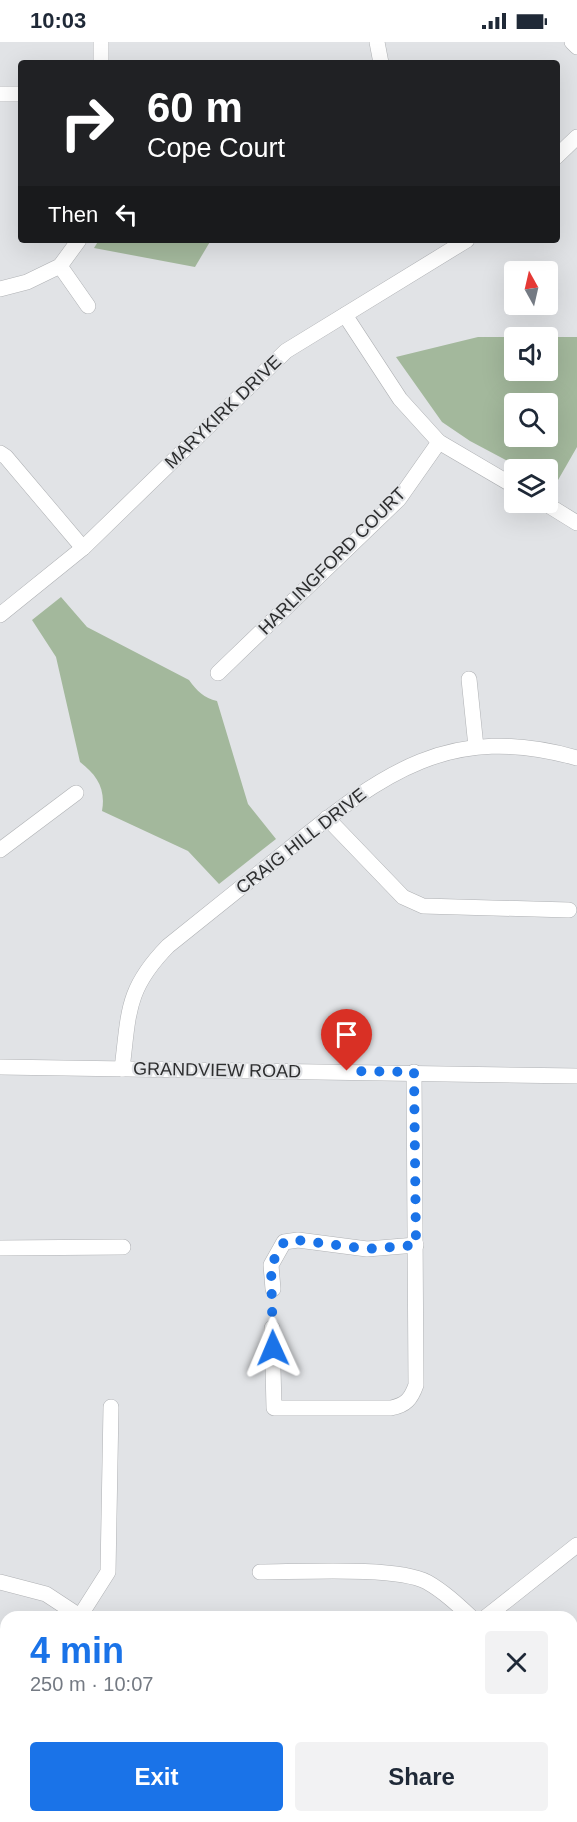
<!DOCTYPE html>
<meta charset="utf-8">
<style>
:root{--surface:#fff;--page:#f2f2f3;--text:#1f2937;--muted:#747a83;--accent:#1a73e8}
body{margin:0;font-family:Helvetica,sans-serif;background:var(--page);color:var(--text);height:100vh;display:flex;flex-direction:column;font-size:22px;white-space:nowrap}
*{box-sizing:border-box;margin:0}
p{font-size:20px;color:var(--muted)}
.icon{flex:none;width:33px;height:33px;fill:none;stroke:currentColor;stroke-width:2;stroke-linecap:round;stroke-linejoin:round}
.map{position:relative;flex:1;overflow:hidden}
.details{position:absolute;left:0px;top:1569px;width:578px;height:212px;display:flex;flex-direction:column;background:var(--surface);border-radius:18px 18px 0 0;box-shadow:0 6px 24px #0002}
.details>*{flex:none}
.top-card{position:absolute;left:18px;top:18px;width:542px;height:183px;border-radius:6px;box-shadow:0 6px 24px #0002;background:#202124;color:#fff;overflow:hidden}
.needle{width:39px;rotate:352deg}
.fabs{position:absolute;left:504px;top:219px;display:grid;gap:12px}
.fabs a{display:grid;place-items:center;width:54px;height:54px;border-radius:6px;background:var(--surface);box-shadow:0 6px 24px #0002;font-size:30px}
.pin{position:absolute;display:grid;place-items:center;width:51px;height:51px;color:#fff;margin:-62px -26px;border-radius:50% 50% 50% 0;rotate:-45deg;box-shadow:0 0 6px #0007}
.pin .icon{rotate:45deg}
.me{position:absolute;width:66px;margin:-33px;rotate:359deg;stroke-linejoin:round;filter:drop-shadow(0 0 4px #0008)}
.turn{display:flex;align-items:center;gap:21px;height:126px;padding:0 30px;font-size:27px}
.turn .icon{width:78px;height:78px;stroke-width:2.5}
.turn b{display:block;font-size:42px;line-height:51px}
.then{display:flex;align-items:center;height:57px;padding:0 30px;background:#0003;gap:12px;font-size:22px}
.round{display:grid;place-items:center;flex:none;width:63px;height:63px;border-radius:6px;background:var(--page)}
.overview{display:flex;align-items:center;justify-content:space-between;height:102px;padding:0 30px}
h1{font-size:36px;font-weight:700;line-height:45px;color:var(--accent)}
.primary-button{display:flex;gap:12px;margin-top:auto;padding:12px 30px}
.primary-button a{flex:1;height:69px;border-radius:6px;background:var(--accent);color:#fff;font-size:24px;font-weight:700;line-height:69px;text-align:center}
.primary-button a+a{background:var(--page);color:var(--text)}
.status{display:flex;justify-content:space-between;align-items:center;height:42px;padding:0 30px;background:var(--surface);direction:ltr}
.status svg{height:16px;fill:currentColor}
.map>svg:first-child{display:block}
</style>
<div class="status"><b>10:03</b><svg viewBox="0 0 49 12"><path d="M0 12V9h3v3zM5 12V6h3v6zM10 12V3h3v9zM15 12V0h3v12zM26 1h20v11H26zM47 4h2v5h-2z"/></svg></div>
<div class="map">
<svg width="577" height="1780" viewBox="0 0 577 1780">
<rect width="100%" height="100%" fill="#e1e3e6"/>
<g fill="#a3b89c" fill-rule="evenodd">
<polygon points="99,198 211,198 195,225 94,206"/>
<path d="M478,295H577V405L554,445L548,441V428L523,427L470,399L442,380L396,315ZM514,296H548V328H514ZM514,362H548V394H514Z"/>
<path d="M61,555L87,585L189,638C197,649 204,656 217,659L248,762L276,797L219,842L188,809L102,769C106,747 97,733 80,720L56,615L32,578Z"/>
<polygon points="572,1602 577,1607 577,1745 572,1753"/>
</g>
<g fill="none" stroke-linecap="round" stroke-linejoin="round">
<g stroke="#afb1b4" stroke-width="16">
<g id="minor">
<polyline points="101,0 101,21"/>
<polyline points="377,0 381,21"/>
<polyline points="572,0 577,5"/>
<polyline points="0,52 21,52"/>
<polyline points="556,115 577,95"/>
<polyline points="60,224 88,264"/>
<polyline points="0,247 27,240 60,224 79,198"/>
<polyline points="345,273 400,357 439,400 514,444"/>
<polyline points="0,411 6,415 83,506"/>
<polyline points="543,460 577,481"/>
<polyline points="0,573 83,506 286,309 467,198"/>
<polyline points="218,631 399,457 439,400"/>
<polyline points="469,637 476,705"/>
<polyline points="327,776 403,855 423,864 569,868"/>
<polyline points="0,808 76,751"/>
<polyline points="0,1025 577,1034"/>
<path d="M122,1027C129,970 126,947 168,904C209,871 249,839 289,807C383,731 450,680 577,716"/>
<polyline points="0,1206 123,1205"/>
<polyline points="273,1247 271,1223 284,1200 298,1198 367,1207 416,1203"/>
<path d="M272,1286L274,1366H391C406,1363 411,1357 416,1343L414,1030"/>
<path d="M260,1530C298,1530 397,1524 427,1540C443,1549 457,1562 471,1575"/>
<polyline points="0,1540 46,1552 81,1575"/>
<polyline points="80,1574 108,1530 111,1365"/>
<polyline points="486,1575 577,1503"/>
<polyline points="0,1704 6,1704"/>
<polyline points="572,1771 577,1771"/>
<polyline points="508,1778 529,1774"/>
<polyline points="331,1780 334,1774"/>
</g>
</g>
<polyline stroke="#a5a7a9" stroke-width="2" stroke-dasharray="3 3" stroke-linecap="butt" points="272,1274 273,1262"/>
<use href="#minor" stroke="#fff" stroke-width="15"/>
</g>
<g fill="none" stroke-linecap="round" stroke-linejoin="round">
<polyline stroke="#1a73e8" stroke-width="10" stroke-dasharray="0 18" points="273,1306 271,1223 284,1200 297,1198 367,1207 416,1203 414,1030 347,1029"/>
</g>
<g text-anchor="middle" stroke-width="4.5" stroke-linejoin="round" paint-order="stroke">
<g font-size="18" fill="#2d2e2f" stroke="#e1e3e6">
<text transform="translate(223 370) rotate(-44)" y="6">MARYKIRK DRIVE</text>
<text transform="translate(332 519) rotate(-45)" y="6">HARLINGFORD COURT</text>
<text transform="translate(301 799) rotate(-38)" y="6">CRAIG HILL DRIVE</text>
<text transform="translate(217 1028) rotate(1)" y="6">GRANDVIEW ROAD</text>
</g>
</g>
</svg>
<div class="fabs">
<a><svg class="needle" viewBox="-14 -14 28 28"><path d="M0-13l5 13h-10z" fill="#e53935"/><path d="M0 13l5-13h-10z" fill="#747a83"/></svg></a>
<a><svg class="icon" aria-label="sound" viewBox="0 0 24 24"><path d="M4 9h4l5-4v14l-5-4H4zM17 9q2 3 0 6"/></svg></a>
<a><svg class="icon" aria-label="search" viewBox="0 0 24 24"><circle cx="10" cy="10" r="6"/><path d="M15 15l6 6"/></svg></a>
<a><svg class="icon" aria-label="layers" viewBox="0 0 24 24"><path d="M12 4l9 5-9 5-9-5zM3 14l9 5 9-5"/></svg></a>
</div>
<div class="pin" style="left:347px;top:1029px;background:#d93025"><svg class="icon" aria-label="arrive" viewBox="0 0 24 24"><path d="M6 21V4h12l-3 4 3 4H6"/></svg></div>
<svg class="me" style="left:273px;top:1306px" viewBox="-20 -20 40 40"><path d="M0-17L14 15 0 8-14 15z" fill="#1a73e8" stroke="#fff" stroke-width="4"/></svg>
<div class="top-card">
<div class="turn"><svg class="icon" aria-label="right" viewBox="0 0 24 24"><path d="M7 20v-9h11M14 6l5 5-5 5"/></svg><div><b>60 m</b>Cope Court</div></div>
<div class="then">Then<svg class="icon" aria-label="left" viewBox="0 0 24 24"><path d="M17 20v-9H6M10 6l-5 5 5 5"/></svg></div>
</div>
<section class="details">
<div class="overview"><div><h1>4 min</h1><p>250 m · 10:07</p></div><a class="round"><svg class="icon" aria-label="close" viewBox="0 0 24 24"><path d="M6 6l12 12M18 6L6 18"/></svg></a></div>
<div class="primary-button"><a>Exit</a><a>Share</a></div>
</section>
</div>
